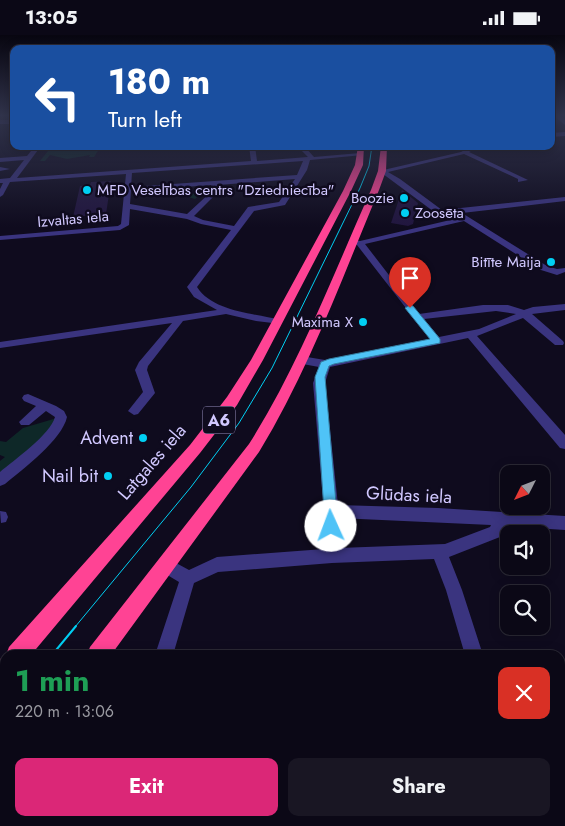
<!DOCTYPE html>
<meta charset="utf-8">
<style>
:root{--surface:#0b0816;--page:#191623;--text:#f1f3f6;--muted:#9a9aa1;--line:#2b2935;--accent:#db2777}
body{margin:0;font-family:Jost,sans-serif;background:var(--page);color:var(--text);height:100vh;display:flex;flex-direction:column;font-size:19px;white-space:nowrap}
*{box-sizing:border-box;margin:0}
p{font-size:16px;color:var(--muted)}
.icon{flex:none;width:28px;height:28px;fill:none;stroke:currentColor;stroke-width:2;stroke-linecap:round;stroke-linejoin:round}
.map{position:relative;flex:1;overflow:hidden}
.side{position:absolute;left:0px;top:615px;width:565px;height:176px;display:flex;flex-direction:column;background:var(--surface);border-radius:15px 15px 0 0;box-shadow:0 2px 12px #0003,0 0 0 1px var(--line)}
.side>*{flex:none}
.top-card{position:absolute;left:10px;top:10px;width:545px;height:105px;border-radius:10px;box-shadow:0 2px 12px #0003,0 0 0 1px var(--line);background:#1a4fa0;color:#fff;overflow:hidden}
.needle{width:32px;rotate:228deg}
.tools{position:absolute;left:500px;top:430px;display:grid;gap:10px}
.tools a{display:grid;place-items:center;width:50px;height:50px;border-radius:10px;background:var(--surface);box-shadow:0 2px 12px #0003,0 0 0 1px var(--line);font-size:25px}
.pin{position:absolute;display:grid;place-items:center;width:42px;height:42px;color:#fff;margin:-51px -21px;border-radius:50% 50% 50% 0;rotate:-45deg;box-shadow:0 0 5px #0007}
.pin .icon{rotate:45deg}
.me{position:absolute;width:55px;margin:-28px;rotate:358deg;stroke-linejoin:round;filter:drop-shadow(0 0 4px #0008)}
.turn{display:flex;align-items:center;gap:18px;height:105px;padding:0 15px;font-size:22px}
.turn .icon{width:65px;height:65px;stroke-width:2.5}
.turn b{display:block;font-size:35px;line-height:42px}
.round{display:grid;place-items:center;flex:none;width:52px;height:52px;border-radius:10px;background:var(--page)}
.summary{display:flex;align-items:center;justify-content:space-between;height:85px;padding:0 15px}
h1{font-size:30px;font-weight:700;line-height:38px;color:#1e9e55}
.button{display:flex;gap:10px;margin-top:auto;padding:10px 15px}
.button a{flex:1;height:58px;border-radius:10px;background:var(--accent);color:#fff;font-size:20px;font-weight:700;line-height:58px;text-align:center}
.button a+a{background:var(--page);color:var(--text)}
.status{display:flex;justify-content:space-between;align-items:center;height:35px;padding:0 25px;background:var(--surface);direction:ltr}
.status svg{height:14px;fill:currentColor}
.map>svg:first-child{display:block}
</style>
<div class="status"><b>13:05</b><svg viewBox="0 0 49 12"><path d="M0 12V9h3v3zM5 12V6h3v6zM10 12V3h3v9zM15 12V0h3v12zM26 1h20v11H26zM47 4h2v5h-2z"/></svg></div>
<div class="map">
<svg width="565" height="791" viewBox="0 0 565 791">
<rect width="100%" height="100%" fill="#0f0b1e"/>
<g fill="#0e2828">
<polygon points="52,111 101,111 94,122 89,122 90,120 67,124 50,120 45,126 40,126"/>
<polygon points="182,152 198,161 195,164 185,161 158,161 157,154"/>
<polygon points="57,383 53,393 0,441 0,426 5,422 0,420 0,406 6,407 23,393"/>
</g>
<g fill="#21163f">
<polygon points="111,146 106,179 73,182 80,151 90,150 91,147"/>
<polygon points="402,155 418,168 413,189 408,191 391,188"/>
</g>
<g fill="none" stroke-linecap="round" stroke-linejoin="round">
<g fill="#3a347f" fill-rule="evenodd">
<polygon points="554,81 560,81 565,85 565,90"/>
<rect x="0" y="85" width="14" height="4"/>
<polygon points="565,97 565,101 551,102 551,98"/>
<path d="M35,111H41L17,143L251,126L249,111H255L257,126L308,122L297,111H304L314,122L360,118L363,120L310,125L307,135L285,170L254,176L197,252C213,277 254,278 281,285V289L256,286L226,279L183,286L148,331L147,335L155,358L138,379L134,380L128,376L143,357L135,335L139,327L172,288L0,313V307L217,275L194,262L187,252L231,195L201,189L187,184L130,174L129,190L120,195L0,205V201L118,191L121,189L126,139L10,147L3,160L0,162V154L3,148H0V144L10,143L24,125L0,127V123L27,121ZM303,126L297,140L131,152L132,138ZM295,144L279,167L248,172L234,191L203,185L194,181L218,157V150ZM211,150L212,156L187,179L130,169L131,156Z"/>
<path d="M472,111H480L469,117L528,145L518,147V144L464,119L388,137L400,144L442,175L565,162V166L462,178L547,231L557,234L565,233V237L557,240L541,235L464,186L365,209L419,279L483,270H508L524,275L533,272L565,269V275L532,279L563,306L564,308L563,310H555L523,283L477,301L565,400V414L560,413L468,303L330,332L325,348L338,470L438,473L565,481V495L505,491L500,502L449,522L462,555L483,620H465L446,555L434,524L332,528L218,537L194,548L173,620H155L179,547L159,535L157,530L159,525L165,522L189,535L217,522L324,514V476L313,348L319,332L297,328L296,325L301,321L325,325L430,304L357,210L348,207L352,205L360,206L459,183L453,179H437L379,136L461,117ZM496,276L516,279L479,294L439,302L424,284ZM338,483L491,490L490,492L445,509L339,513Z"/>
<polygon points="500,111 512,113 509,115"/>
<polygon points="0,132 10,134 0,136"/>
<path d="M28,359L56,371L64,376L67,382C62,405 23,434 5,449L0,451V437C14,425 50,400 55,382L46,376L29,390H21L19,387L36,371L24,366L22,363L24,360Z"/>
<polygon points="0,476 6,477 8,482 6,487 1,488"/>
<polygon points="92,786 115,786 113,791 90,791"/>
<polygon points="515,786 537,786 538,791 516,791"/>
</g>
<g fill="#ff4394" fill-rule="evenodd">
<polygon points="358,111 364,111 363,130 351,156 263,325 237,370 200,418 31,620 6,620 9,612 190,410 227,362 251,325 343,156 355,130"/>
<path d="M381,111H387L386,136L379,155C342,243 309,335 259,417L111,620H87L90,612L249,409C299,330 333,240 371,155L378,136Z"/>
<polygon points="5,622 5,648 0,650 0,624"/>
<polygon points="5,732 5,761 0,764 0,734"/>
</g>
<polyline stroke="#00cff3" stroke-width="1" points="75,592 191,452 239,388 272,333 360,153 369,131 372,111"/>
<g stroke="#00cff3" stroke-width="2">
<polyline points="52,620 76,591"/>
<polyline points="0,683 5,677"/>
<polyline points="0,696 5,690"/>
</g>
</g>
<linearGradient id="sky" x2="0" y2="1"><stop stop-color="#080610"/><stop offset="0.42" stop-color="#31344c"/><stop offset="1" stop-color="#31344c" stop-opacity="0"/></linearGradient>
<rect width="565" height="192" fill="url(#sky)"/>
<polygon fill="#4fc3f7" stroke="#337fa1" points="410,270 413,271 440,304 440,308 334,329 329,331 325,342 338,491 336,495 331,497 327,495 325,491 315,342 321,327 329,324 430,304 405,273"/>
<g fill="#00cff3" stroke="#0f0b1e" stroke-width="2">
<circle cx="87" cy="155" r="5"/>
<circle cx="404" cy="163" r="5"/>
<circle cx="405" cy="178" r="5"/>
<circle cx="551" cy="227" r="5"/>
<circle cx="363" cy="287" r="5"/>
<circle cx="143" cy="403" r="5"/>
<circle cx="108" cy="441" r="5"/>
</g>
<g text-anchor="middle" stroke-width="5" stroke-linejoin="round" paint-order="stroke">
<g font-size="15" fill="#d1c8ff" stroke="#0f0b1e" text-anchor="end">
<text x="97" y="160" text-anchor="start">MFD Veselības centrs "Dziedniecība"</text>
<text x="394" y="168">Boozie</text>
<text x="415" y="183" text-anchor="start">Zoosēta</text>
<text x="541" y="232">Bitīte Maija</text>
<text x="353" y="292">Maxima X</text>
</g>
<g font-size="15" fill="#d1c8ff" stroke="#0f0b1e">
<text transform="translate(73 184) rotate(-5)" y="5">Izvaltas iela</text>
</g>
<rect fill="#0f0b1e" stroke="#978fbc" stroke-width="1" x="203" y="371.5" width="32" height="27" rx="4"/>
<g font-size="16" font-weight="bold" fill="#d1c8ff">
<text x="219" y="391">A6</text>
</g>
<g font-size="18" fill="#d1c8ff" stroke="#0f0b1e" text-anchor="end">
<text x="133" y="409">Advent</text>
<text x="98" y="447">Nail bit</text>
</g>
<g font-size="18" fill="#d1c8ff" stroke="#0f0b1e">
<text transform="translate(152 427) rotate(-49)" y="6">Latgales iela</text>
<text transform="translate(409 460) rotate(3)" y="6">Glūdas iela</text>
</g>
</g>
</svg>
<div class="tools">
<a><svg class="needle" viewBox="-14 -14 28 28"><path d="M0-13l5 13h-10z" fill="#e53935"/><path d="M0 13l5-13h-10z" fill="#9a9aa1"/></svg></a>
<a><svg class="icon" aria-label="sound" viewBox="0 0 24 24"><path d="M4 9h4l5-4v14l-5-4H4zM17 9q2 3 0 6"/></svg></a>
<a><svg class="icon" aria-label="search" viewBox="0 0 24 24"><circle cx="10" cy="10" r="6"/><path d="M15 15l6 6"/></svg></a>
</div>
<div class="pin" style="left:410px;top:273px;background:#d93025"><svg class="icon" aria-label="arrive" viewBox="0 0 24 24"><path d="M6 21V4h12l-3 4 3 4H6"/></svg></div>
<svg class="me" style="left:331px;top:491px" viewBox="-20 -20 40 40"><circle r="19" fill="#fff"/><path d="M0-13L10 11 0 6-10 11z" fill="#4fc3f7"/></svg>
<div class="top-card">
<div class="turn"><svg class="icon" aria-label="left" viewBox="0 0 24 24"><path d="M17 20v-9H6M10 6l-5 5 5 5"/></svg><div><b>180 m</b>Turn left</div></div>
</div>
<section class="side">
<div class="summary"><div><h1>1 min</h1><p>220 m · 13:06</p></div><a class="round" style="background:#d93025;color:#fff"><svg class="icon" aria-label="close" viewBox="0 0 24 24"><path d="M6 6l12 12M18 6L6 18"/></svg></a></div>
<div class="button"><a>Exit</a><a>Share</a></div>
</section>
</div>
